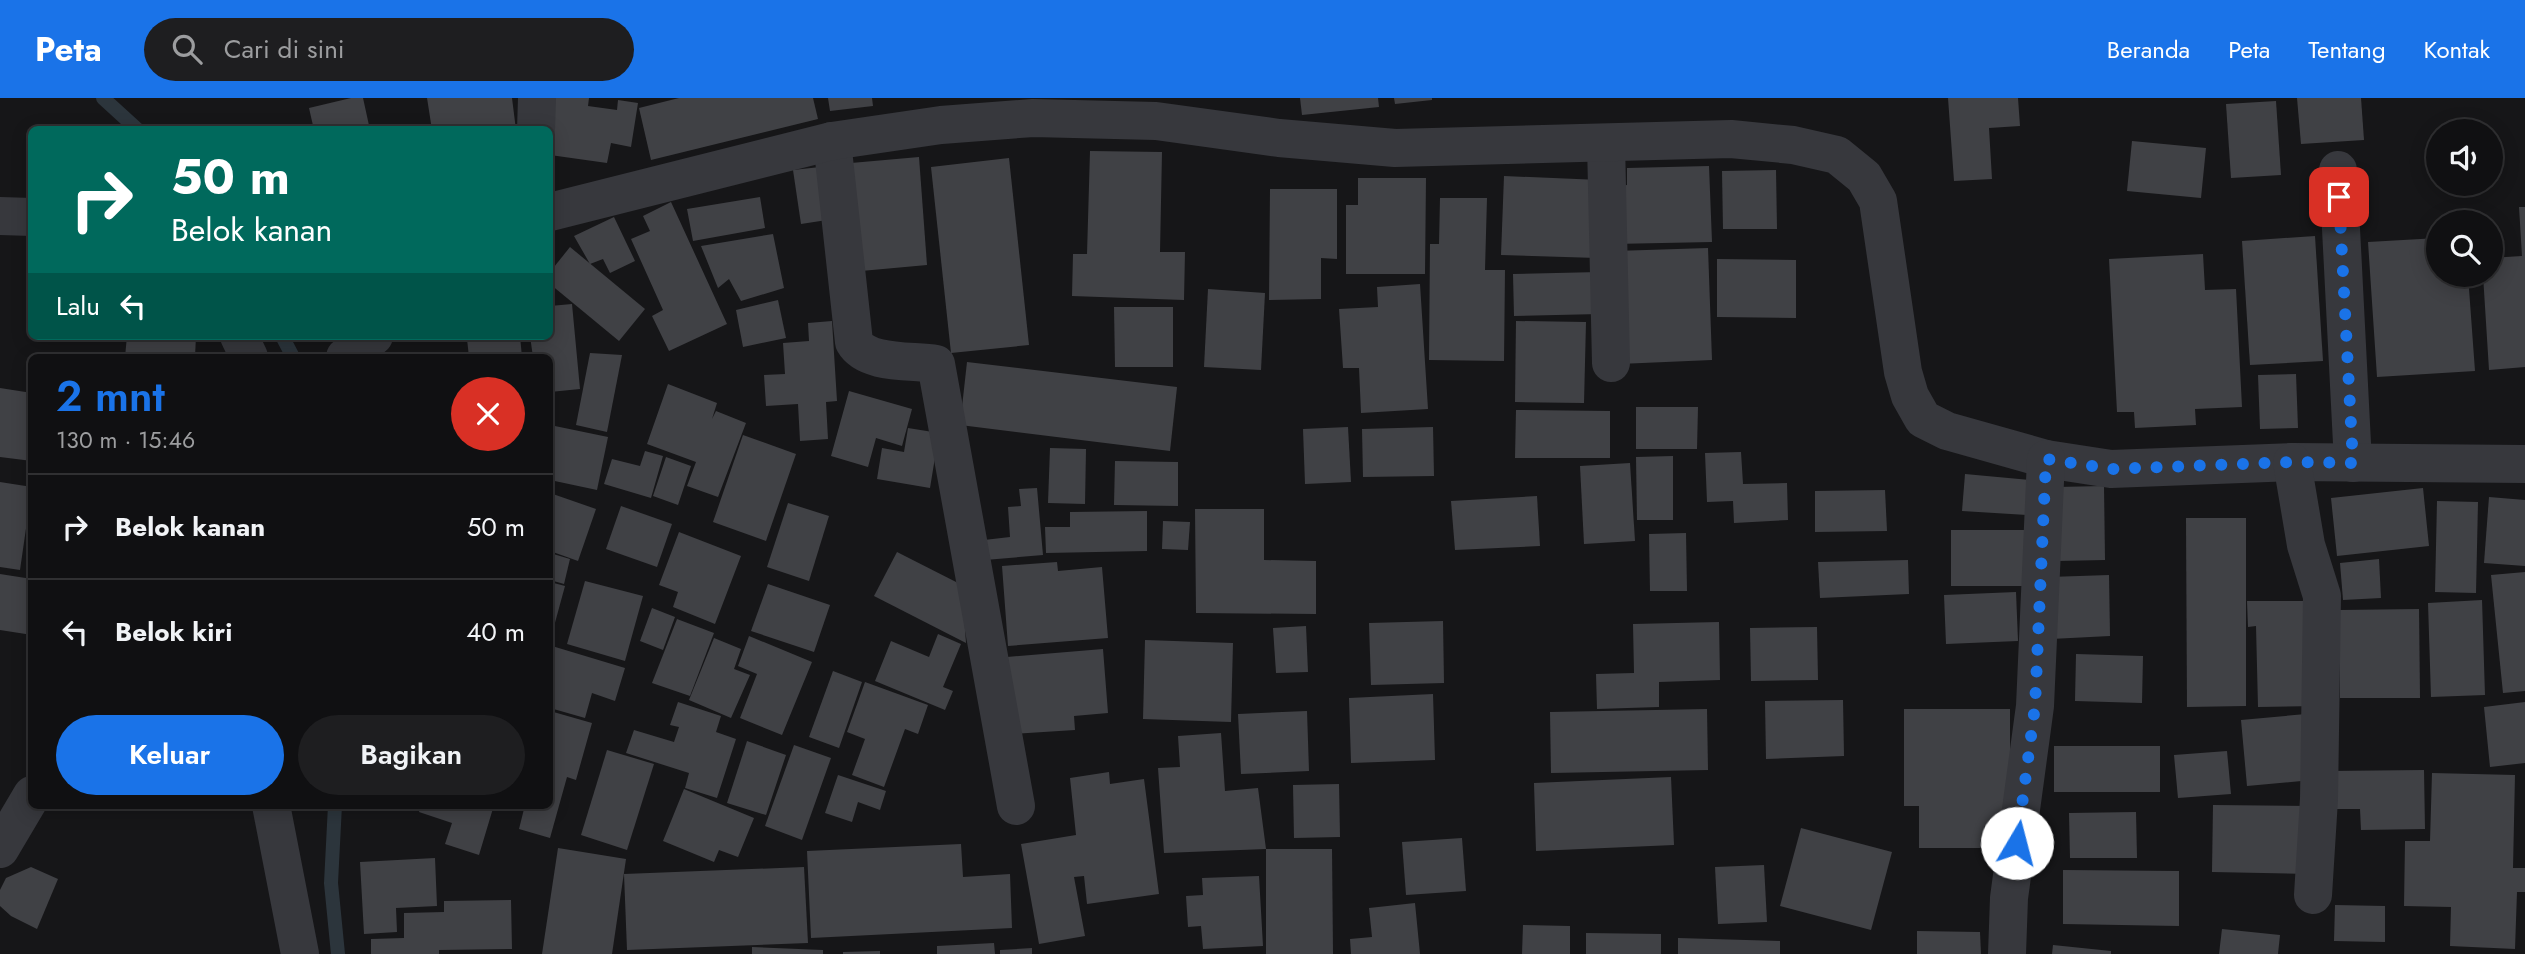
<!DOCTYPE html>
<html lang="id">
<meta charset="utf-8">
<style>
:root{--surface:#101012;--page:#1e1e20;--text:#f1f3f6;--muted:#9c9d9f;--line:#303032;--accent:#1a73e8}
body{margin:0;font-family:Jost,sans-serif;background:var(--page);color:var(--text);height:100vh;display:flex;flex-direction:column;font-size:26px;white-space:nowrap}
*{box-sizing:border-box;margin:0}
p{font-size:23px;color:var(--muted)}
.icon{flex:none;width:38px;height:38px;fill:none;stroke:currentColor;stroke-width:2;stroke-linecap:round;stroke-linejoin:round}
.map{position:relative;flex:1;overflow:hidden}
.sheet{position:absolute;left:28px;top:256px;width:525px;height:455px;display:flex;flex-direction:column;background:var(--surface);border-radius:10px;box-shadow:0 4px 18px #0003,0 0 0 2px var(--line)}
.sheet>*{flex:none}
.hud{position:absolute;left:28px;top:28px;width:525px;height:214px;border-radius:10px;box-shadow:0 4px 18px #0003,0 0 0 2px var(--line);background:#00695c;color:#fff;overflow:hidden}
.fabs{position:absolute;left:2426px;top:21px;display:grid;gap:14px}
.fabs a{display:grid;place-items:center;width:77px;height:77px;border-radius:50%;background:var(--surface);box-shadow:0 4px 18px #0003,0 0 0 2px var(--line);font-size:35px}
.pin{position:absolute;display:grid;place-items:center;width:60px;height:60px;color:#fff;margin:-30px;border-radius:14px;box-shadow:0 4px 10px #0006}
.me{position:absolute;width:77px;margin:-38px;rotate:8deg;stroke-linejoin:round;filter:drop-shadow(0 0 5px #0008)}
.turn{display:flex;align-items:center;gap:24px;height:147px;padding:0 28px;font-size:32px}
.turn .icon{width:91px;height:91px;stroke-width:2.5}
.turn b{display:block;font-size:49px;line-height:60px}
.then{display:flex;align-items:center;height:66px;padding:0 28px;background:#0003;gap:14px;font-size:26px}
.round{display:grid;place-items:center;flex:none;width:74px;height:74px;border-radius:37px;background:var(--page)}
.overview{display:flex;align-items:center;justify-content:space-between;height:119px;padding:0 28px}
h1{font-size:42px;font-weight:600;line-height:52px;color:var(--accent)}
.action{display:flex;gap:14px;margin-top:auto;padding:14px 28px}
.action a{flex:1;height:80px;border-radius:42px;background:var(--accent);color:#fff;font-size:28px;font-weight:600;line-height:80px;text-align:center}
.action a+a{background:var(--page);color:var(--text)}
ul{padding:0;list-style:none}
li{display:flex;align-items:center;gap:21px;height:105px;padding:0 28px;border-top:2px solid var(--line)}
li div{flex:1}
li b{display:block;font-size:26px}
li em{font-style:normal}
header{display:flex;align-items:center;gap:42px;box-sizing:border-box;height:98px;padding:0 35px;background:var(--accent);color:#fff}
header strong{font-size:33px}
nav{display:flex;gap:38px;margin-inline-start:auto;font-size:24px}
.search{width:490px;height:63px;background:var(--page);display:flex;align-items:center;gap:18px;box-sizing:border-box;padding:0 24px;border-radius:38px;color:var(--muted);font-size:26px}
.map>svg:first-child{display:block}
</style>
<header>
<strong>Peta</strong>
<div class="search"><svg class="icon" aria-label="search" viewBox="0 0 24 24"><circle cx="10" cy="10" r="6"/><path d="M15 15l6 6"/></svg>Cari di sini</div>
<nav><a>Beranda</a><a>Peta</a><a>Tentang</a><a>Kontak</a></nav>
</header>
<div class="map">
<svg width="2525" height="856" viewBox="0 0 2525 856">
<rect width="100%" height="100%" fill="#161618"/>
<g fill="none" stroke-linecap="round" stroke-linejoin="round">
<g stroke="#2c353c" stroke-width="14">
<polyline points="103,0 138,32"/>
<polyline points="282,238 293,259"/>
<polyline points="335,707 331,785 338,856"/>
</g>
</g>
<g fill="#404145">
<polygon points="351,0 363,0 370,32 314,32 309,10"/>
<polygon points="427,0 512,0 516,32 432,32"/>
<polygon points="552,0 589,0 588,8 617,12 618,2 638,5 631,49 611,45 607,65 550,57"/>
<polygon points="679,0 813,0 818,21 651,62 639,10"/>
<polygon points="828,0 872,0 873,8 830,13"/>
<polygon points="1300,0 1378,0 1379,9 1302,17"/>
<polygon points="1394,0 1432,0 1432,2 1395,6"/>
<polygon points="1948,0 2018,0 2020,28 1989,30 1992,81 1954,83"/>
<polygon points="2297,0 2361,0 2364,42 2301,46"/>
<polygon points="2276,3 2281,77 2231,80 2226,6"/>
<polygon points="2132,43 2206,50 2201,100 2127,93"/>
<polygon points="1090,53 1162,54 1160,154 1185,154 1184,202 1072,198 1073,156 1087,156"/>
<polygon points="919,59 927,167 861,173 851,65"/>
<polygon points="1009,60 1029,247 951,255 931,69"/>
<polygon points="1709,68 1712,144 1613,146 1611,89 1627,87 1627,70"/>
<polygon points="820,69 827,122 801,126 793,72"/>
<polygon points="1776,72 1777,131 1723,131 1722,73"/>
<polygon points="1504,78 1600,82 1597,160 1501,157"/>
<polygon points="1358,80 1426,80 1425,176 1346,176 1346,107 1358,107"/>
<polygon points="1270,91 1337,91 1337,161 1321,160 1321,201 1269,202"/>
<polygon points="760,99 765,130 693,143 687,111"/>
<polygon points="1440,100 1487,100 1485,172 1505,172 1504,263 1429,262 1430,146 1439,146"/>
<polygon points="671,104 727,226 669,253 652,218 663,212 631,141 650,133 643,118"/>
<polygon points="2519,109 2525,109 2525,269 2489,272 2483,177 2490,177 2490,160 2522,158"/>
<polygon points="614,119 635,163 610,175 603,161 590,166 574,138"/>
<polygon points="773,136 784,190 741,203 729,181 718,190 701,148"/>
<polygon points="2315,138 2323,263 2250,267 2242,143"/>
<polygon points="2438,140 2438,177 2468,177 2475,273 2377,279 2368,144"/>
<polygon points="570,149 645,211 619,243 550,186 550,174"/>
<polygon points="1708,150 1712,262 1619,266 1615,153"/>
<polygon points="2203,156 2205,192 2236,191 2242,309 2195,311 2196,327 2135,330 2134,314 2117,314 2109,161"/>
<polygon points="1717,161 1796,162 1796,220 1717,219"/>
<polygon points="1599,174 1600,216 1514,218 1513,176"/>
<polygon points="1420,186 1428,311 1361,315 1359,270 1343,270 1339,211 1378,209 1377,189"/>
<polygon points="1208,191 1265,195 1261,272 1204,269"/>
<polygon points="778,202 786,240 743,249 736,212"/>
<polygon points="572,206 580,291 550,294 550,259 533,259 530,238 550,238 550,208"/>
<polygon points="1114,209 1173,209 1173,269 1115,269"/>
<polygon points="832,223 837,303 826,304 828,341 800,343 798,306 766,308 764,277 785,276 783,245 809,243 808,225"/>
<polygon points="1516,223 1586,224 1584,305 1515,304"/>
<polygon points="127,238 196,238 195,259 125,259"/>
<polygon points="487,238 520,238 522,259 469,259 467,241"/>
<polygon points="590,255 622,257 607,334 576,327"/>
<polygon points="967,264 1177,289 1170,353 960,327"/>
<polygon points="2296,276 2298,330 2260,331 2258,277"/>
<polygon points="668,286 717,305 712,321 716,313 746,325 718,399 687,388 696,364 647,346"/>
<polygon points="0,290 32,295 32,363 0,359"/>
<polygon points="849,293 912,311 902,348 876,340 868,369 831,358"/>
<polygon points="1636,309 1698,309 1697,351 1636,351"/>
<polygon points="1516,312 1610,313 1610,360 1515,360"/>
<polygon points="550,327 608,339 597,392 550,382"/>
<polygon points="1348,329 1351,384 1305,386 1303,331"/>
<polygon points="1433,329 1434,378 1363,379 1362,331"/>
<polygon points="908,330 939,335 930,390 877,381 882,350 904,354"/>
<polygon points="743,337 796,356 766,443 713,424"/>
<polygon points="1050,350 1086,351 1085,406 1048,405"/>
<polygon points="645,353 663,358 651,400 604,386 612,361 640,368"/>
<polygon points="1741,354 1743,386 1787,385 1788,422 1734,425 1733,403 1707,404 1705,355"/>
<polygon points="1673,358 1673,422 1637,422 1636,359"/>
<polygon points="666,359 691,368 678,407 653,398"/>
<polygon points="1115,363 1178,364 1178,408 1114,407"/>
<polygon points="1630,365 1635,443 1584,446 1580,368"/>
<polygon points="1965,376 2030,382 2027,417 1962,413"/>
<polygon points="0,384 32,389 20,472 0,469"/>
<polygon points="2104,388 2105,462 2057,463 2056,389"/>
<polygon points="1037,390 1043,457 985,462 984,442 1010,439 1008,409 1021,408 1019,391"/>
<polygon points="2423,390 2429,448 2337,458 2331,400"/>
<polygon points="1885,392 1887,433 1815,434 1815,393"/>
<polygon points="550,395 596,411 578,463 550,453"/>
<polygon points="1537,398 1540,448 1455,452 1451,403"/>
<polygon points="2489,399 2525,402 2525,468 2484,465"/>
<polygon points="2437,403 2478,404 2476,495 2435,494"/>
<polygon points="788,405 829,418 809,483 767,469"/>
<polygon points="621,408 672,426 657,469 606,451"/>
<polygon points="1195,411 1264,411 1264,462 1316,463 1316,516 1196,515"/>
<polygon points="1147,413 1147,453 1046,455 1045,429 1070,429 1070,414"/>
<polygon points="2186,420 2246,420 2246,608 2187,609"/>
<polygon points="1163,423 1190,424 1188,452 1162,451"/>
<rect x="1951" y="432" width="75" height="56"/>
<polygon points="679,434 741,458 715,526 673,509 678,494 659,487"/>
<polygon points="1686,435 1687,493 1650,493 1649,436"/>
<polygon points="897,454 962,487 966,545 874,498"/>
<polygon points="550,455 570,461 564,486 550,482"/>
<polygon points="2379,461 2381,500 2343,502 2340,465"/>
<polygon points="1908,462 1909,496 1820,500 1818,464"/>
<polygon points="1057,464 1058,473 1102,469 1108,540 1008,548 1002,468"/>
<polygon points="2525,474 2525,593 2503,595 2491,477"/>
<polygon points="0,476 32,481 32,537 0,532"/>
<polygon points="2109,477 2110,538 2051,541 2049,479"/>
<polygon points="585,483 643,498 625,563 567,546"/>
<polygon points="550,484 565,488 550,543"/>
<polygon points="768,486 830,507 814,554 751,533"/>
<polygon points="2016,494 2018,543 1946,546 1944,497"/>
<polygon points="2482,502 2485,597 2431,599 2428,505"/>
<polygon points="2247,503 2314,503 2317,608 2258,609 2256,528 2248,529"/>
<polygon points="652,510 675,519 663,552 640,543"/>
<polygon points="2419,511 2420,600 2340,600 2340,512"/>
<polygon points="677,521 714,535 690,598 652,585"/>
<polygon points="1443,523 1444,585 1371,587 1369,525"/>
<polygon points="1719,524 1720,582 1659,584 1659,609 1597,611 1596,576 1634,575 1633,526"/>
<polygon points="1306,528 1308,574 1276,575 1273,530"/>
<polygon points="1817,529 1818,582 1751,583 1750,530"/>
<polygon points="938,536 961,546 943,589 953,593 945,612 875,583 891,543 929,559"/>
<polygon points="749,538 812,564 782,637 740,620 757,576 738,568"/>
<polygon points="714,540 741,551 734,571 750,577 731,620 689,602"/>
<polygon points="1145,542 1233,545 1231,624 1143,621"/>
<polygon points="552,548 625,570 615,603 592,595 585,620 550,610 550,556"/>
<polygon points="1103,551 1108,615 1074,618 1075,632 1014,636 1007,559"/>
<polygon points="2076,556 2143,558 2142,605 2075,603"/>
<polygon points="833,573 862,584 839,650 809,639"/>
<polygon points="865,584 928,607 918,636 905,631 884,689 852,677 865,641 847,634"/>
<polygon points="1433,596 1435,662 1351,665 1349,600"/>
<polygon points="1843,602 1844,658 1766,661 1765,603"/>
<polygon points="678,604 721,618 716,634 736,641 717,700 685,690 689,675 626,655 634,632 674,644 679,629 670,627"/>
<polygon points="2525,604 2525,665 2490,669 2484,609"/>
<polygon points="1707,611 1708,672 1551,675 1550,614"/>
<polygon points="1904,611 2010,611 2010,750 1919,750 1919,708 1904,708"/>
<polygon points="550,613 592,625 576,682 567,679 550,740 519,731 525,707 550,707"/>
<polygon points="1307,613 1309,673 1241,676 1238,616"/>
<polygon points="2306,616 2312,682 2247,688 2241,622"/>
<polygon points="1221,635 1225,693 1258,690 1266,751 1164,755 1158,670 1180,669 1178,638"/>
<polygon points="747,643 786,657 766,717 727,705"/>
<polygon points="794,647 831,660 802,742 765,728"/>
<rect x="2054" y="648" width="106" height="46"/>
<polygon points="607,652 654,666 627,752 581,737"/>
<polygon points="2227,653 2231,696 2178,700 2174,657"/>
<polygon points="2424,672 2425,731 2361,732 2360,711 2328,711 2328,673"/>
<polygon points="1109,674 1110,686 1144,681 1159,796 1087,806 1084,778 1074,779 1085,838 1039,846 1021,746 1076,737 1070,680"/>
<polygon points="2432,675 2515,677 2513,770 2525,770 2525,794 2517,794 2515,851 2450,848 2451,809 2404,808 2405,743 2430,743"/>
<polygon points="838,677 886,693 880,712 858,704 852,724 825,715"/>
<polygon points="1671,679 1674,747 1536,753 1534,685"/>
<polygon points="1339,686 1340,739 1294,740 1293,687"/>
<polygon points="684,691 754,720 738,759 719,752 714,764 663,743"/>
<polygon points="421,707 494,707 479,757 445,746 452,725 419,714"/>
<polygon points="2213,707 2311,708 2310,776 2212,774"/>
<polygon points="2136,714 2137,760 2070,760 2069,715"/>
<polygon points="1801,730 1892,754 1871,832 1780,808"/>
<polygon points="1462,740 1466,793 1406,797 1402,744"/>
<polygon points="961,746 963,779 1010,776 1012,830 811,840 807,753"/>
<polygon points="558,750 626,761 612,856 542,856"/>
<polygon points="1266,751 1332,751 1333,856 1266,856"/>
<polygon points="435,760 437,808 396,810 397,834 364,836 360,764"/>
<polygon points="1764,767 1767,824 1718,826 1715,769"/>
<polygon points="31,769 58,781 37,831 11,818 0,808 0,792 6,780"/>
<polygon points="804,769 808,845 627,852 624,776"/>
<polygon points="2063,772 2179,773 2179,828 2063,826"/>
<polygon points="1259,778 1263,848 1203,851 1201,828 1188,829 1186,798 1203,797 1202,780"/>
<polygon points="511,802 512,851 439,852 439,856 371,856 371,841 404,840 404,815 444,814 444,803"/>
<polygon points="1415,805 1420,856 1351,856 1350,841 1372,839 1369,810"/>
<polygon points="2335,807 2385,808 2385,844 2334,843"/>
<polygon points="1523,827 1570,828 1570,856 1522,856"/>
<polygon points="2222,831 2280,837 2278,856 2219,856"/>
<polygon points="1917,833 1980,834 1981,856 1917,856"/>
<polygon points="1586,835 1661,836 1661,856 1586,856"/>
<polygon points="1678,840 1780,843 1780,856 1678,856"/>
<polygon points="994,845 995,856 937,856 937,848"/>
<polygon points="2053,847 2111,853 2111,856 2052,856"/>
<polygon points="752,849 823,852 823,856 752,856"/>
<polygon points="1032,850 1032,856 1000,856 1000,852"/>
<polygon points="880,853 880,856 843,856 843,854"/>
</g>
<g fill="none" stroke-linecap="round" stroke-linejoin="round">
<g stroke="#37383d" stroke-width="38">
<polyline points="536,32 537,0"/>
<path d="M832,43L854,244C867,267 912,262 936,266L1016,708"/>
<polyline points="1606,45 1611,265"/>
<polyline points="2338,72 2353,365"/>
<polyline points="550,114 832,43 941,27 1033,20 1156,23 1279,40 1395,50 1731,41 1793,47 1837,57 1864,79 1878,103 1903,274 1910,298 1923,321 1947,333 2046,361 2111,371 2292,364 2525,366"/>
<polyline points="0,118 32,119"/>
<polyline points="239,238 249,259"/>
<polyline points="345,259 374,238"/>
<polyline points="2292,364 2306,447 2322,498 2319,701 2313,797"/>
<polyline points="271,707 300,856"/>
<polyline points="0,751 32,697"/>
<polyline points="2007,856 2009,800 2035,608 2046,361"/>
</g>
</g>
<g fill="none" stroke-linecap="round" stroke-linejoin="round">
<polyline stroke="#1a73e8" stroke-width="12" stroke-dasharray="0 21.6" points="2017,745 2035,608 2046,361 2111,371 2292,364 2353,365 2339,99"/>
</g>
</svg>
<div class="fabs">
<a><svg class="icon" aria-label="sound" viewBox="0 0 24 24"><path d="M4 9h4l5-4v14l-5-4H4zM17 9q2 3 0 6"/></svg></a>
<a><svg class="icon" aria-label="search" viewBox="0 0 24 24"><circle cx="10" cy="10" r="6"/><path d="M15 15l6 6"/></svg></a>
</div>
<div class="pin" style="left:2339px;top:99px;background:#d93025"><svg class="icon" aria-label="arrive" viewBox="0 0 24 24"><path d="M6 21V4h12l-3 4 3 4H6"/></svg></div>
<svg class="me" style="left:2017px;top:745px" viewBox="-20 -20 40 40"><circle r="19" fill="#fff"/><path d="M0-13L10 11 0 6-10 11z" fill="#1a73e8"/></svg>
<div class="hud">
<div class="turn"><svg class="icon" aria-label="right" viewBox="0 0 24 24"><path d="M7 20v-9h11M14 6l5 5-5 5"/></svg><div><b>50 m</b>Belok kanan</div></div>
<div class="then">Lalu<svg class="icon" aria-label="left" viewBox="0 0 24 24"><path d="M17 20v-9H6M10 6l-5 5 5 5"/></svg></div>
</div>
<section class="sheet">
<div class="overview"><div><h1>2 mnt</h1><p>130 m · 15:46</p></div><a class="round" style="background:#d93025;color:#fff"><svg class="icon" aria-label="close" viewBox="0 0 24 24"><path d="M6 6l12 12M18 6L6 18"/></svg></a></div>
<ul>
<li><svg class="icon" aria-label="right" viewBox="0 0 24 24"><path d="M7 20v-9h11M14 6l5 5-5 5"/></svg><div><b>Belok kanan</b></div><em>50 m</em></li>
<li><svg class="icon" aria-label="left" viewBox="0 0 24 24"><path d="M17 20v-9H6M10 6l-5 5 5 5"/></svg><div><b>Belok kiri</b></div><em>40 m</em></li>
</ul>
<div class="action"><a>Keluar</a><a>Bagikan</a></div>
</section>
</div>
